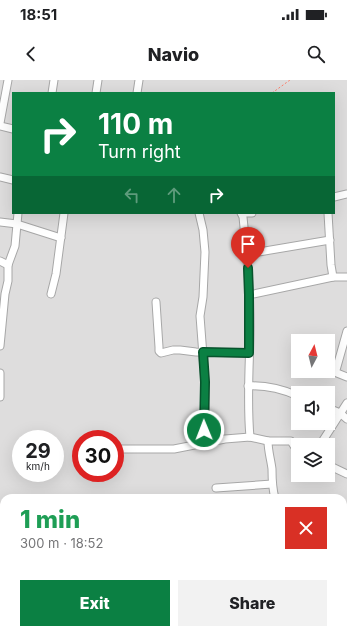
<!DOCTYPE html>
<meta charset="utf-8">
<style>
:root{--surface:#fff;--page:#f2f2f2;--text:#202124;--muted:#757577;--accent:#0b8043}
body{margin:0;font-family:Inter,sans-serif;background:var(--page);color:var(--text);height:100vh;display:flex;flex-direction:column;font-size:15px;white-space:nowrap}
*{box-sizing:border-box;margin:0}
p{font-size:13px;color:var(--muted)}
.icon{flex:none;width:22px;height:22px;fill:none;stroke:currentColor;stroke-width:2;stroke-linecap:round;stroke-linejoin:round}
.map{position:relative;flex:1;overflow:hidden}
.details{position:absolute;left:0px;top:414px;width:347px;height:140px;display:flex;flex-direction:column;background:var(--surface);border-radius:12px 12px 0 0;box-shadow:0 4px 16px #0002}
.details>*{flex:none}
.hud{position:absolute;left:12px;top:12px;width:323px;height:122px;border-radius:0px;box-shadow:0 4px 16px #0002;background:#0b8043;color:#fff;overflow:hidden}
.needle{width:26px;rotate:7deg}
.fabs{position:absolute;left:291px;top:254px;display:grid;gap:8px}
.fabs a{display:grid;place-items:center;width:44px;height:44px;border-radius:0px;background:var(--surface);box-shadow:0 4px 16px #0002;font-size:20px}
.speed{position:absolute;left:12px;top:350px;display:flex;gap:8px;font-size:20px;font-weight:700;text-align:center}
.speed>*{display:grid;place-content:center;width:52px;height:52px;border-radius:50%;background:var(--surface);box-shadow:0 4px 16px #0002;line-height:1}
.speed small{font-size:10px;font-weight:400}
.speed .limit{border:6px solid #d22;background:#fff;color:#111}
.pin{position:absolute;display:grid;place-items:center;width:34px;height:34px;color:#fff;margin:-41px -17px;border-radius:50% 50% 50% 0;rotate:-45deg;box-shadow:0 0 4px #0007}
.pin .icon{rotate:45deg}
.me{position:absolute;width:44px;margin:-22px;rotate:359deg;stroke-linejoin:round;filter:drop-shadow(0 0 3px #0008)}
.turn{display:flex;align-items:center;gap:14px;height:84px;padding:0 20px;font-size:18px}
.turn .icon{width:52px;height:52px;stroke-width:2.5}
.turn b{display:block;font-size:28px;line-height:34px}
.lanes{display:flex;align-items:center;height:38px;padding:0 20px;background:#0003;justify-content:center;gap:20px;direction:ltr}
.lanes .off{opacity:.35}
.round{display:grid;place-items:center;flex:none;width:42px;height:42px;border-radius:0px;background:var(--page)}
.headline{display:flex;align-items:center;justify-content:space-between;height:68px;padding:0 20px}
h1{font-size:24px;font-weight:800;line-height:30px;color:#1e9e55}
.primary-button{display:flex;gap:8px;margin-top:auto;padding:8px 20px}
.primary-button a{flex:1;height:46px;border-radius:0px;background:var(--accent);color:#fff;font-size:16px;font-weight:800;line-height:46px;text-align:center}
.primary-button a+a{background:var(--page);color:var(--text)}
.status{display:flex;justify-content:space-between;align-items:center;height:28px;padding:0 20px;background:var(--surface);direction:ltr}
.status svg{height:11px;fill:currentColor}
header{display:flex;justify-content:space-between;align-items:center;height:52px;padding:0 20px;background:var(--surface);font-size:18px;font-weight:800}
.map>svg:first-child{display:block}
</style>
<div class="status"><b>18:51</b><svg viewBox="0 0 49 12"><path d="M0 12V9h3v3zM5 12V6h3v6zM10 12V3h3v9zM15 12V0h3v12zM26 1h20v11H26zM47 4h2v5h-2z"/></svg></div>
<header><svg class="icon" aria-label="back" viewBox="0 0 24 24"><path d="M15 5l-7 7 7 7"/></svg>Navio<svg class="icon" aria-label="search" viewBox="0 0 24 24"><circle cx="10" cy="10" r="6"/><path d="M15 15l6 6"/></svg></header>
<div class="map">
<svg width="347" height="554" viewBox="0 0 347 554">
<rect width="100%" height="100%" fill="#f1eee7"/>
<path fill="#dedddd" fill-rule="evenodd" d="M0,0H347V554H0ZM13,13H334V133H13ZM298,261H328V291H298ZM298,313H328V343H298ZM21,359H55V393H21ZM81,359H115V393H81ZM298,365H328V395H298ZM4,418H343V550H4Z"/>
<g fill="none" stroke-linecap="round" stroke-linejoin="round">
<g stroke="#a7a7a7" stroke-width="9">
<g id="minor">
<polyline points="52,13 54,0"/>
<polyline points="96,13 98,0"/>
<polyline points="137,13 139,0"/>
<polyline points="0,43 8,0"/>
<polyline points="0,46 13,49"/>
<polyline points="0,97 13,100"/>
<polyline points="334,117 347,114"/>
<polyline points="199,133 203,150 205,172 203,217 200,236 205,302 205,363"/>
<path d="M241,133L243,137C247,177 251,218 250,259C249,292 247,324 250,357"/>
<polyline points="246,133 252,133"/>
<polyline points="328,133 331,185 333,197 347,197"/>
<polyline points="0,142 17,144 61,158"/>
<polyline points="247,174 330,160"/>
<polyline points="0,181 8,185"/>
<polyline points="51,214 56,194 64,133"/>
<polyline points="249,215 333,197"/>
<polyline points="156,222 159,267 159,271 161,273 173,270 180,270 196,272 249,273"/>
<polyline points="347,251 336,290 337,293 347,297"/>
<polyline points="0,266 5,214 8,201 8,185 15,166 18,133"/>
<polyline points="0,293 0,317"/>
<path d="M248,306C266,305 282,309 298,316"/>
<polyline points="328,328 340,333 347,339"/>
<polyline points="320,365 347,323"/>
<polyline points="115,369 174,369 225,359 250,357 268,361"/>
<polyline points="328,385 347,394"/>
<polyline points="216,408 272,404"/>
<path d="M275,418C272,408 272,399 272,389C271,380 268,371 268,361H291L298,372"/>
<polyline points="343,448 347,449"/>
<polyline points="343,486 347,487"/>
<polyline points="343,524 347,525"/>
<polyline points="0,525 4,520"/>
<polyline points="123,550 123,554"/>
<polyline points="229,554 230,550"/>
<polyline points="276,554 276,550"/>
</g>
</g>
<polyline stroke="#ff7e6a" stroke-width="1" stroke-dasharray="2 2" stroke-linecap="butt" points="272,13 290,0"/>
<use href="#minor" stroke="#fff" stroke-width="7"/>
</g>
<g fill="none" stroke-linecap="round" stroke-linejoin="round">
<g stroke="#07532c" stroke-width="10">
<polyline id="route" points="204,350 205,302 203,272 249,273 249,215 248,188"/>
</g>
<use href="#route" stroke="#0b8043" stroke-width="7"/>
</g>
</svg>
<div class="fabs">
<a><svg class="needle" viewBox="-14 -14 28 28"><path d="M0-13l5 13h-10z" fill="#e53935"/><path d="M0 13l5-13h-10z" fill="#757577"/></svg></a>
<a><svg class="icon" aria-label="sound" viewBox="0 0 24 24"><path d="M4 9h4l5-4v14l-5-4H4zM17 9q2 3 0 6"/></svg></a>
<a><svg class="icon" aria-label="layers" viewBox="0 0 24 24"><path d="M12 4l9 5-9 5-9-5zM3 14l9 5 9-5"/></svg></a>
</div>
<div class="speed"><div>29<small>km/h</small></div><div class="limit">30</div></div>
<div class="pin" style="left:248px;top:188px;background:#d93025"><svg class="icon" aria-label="arrive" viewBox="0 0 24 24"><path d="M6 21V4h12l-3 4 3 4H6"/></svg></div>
<svg class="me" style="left:204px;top:350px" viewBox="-20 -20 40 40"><circle r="17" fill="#0b8043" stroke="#fff" stroke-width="3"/><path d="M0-11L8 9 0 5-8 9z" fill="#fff"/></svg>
<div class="hud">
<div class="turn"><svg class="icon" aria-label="right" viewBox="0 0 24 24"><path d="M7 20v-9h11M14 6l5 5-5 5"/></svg><div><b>110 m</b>Turn right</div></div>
<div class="lanes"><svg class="icon off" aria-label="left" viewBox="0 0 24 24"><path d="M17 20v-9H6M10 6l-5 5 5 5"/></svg><svg class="icon off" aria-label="ahead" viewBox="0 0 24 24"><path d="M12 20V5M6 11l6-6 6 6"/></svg><svg class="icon" aria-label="right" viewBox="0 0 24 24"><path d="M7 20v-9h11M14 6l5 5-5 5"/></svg></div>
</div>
<section class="details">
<div class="headline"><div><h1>1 min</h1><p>300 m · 18:52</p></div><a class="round" style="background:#d93025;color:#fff"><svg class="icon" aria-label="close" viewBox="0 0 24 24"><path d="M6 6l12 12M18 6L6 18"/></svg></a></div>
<div class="primary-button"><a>Exit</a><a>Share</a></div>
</section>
</div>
